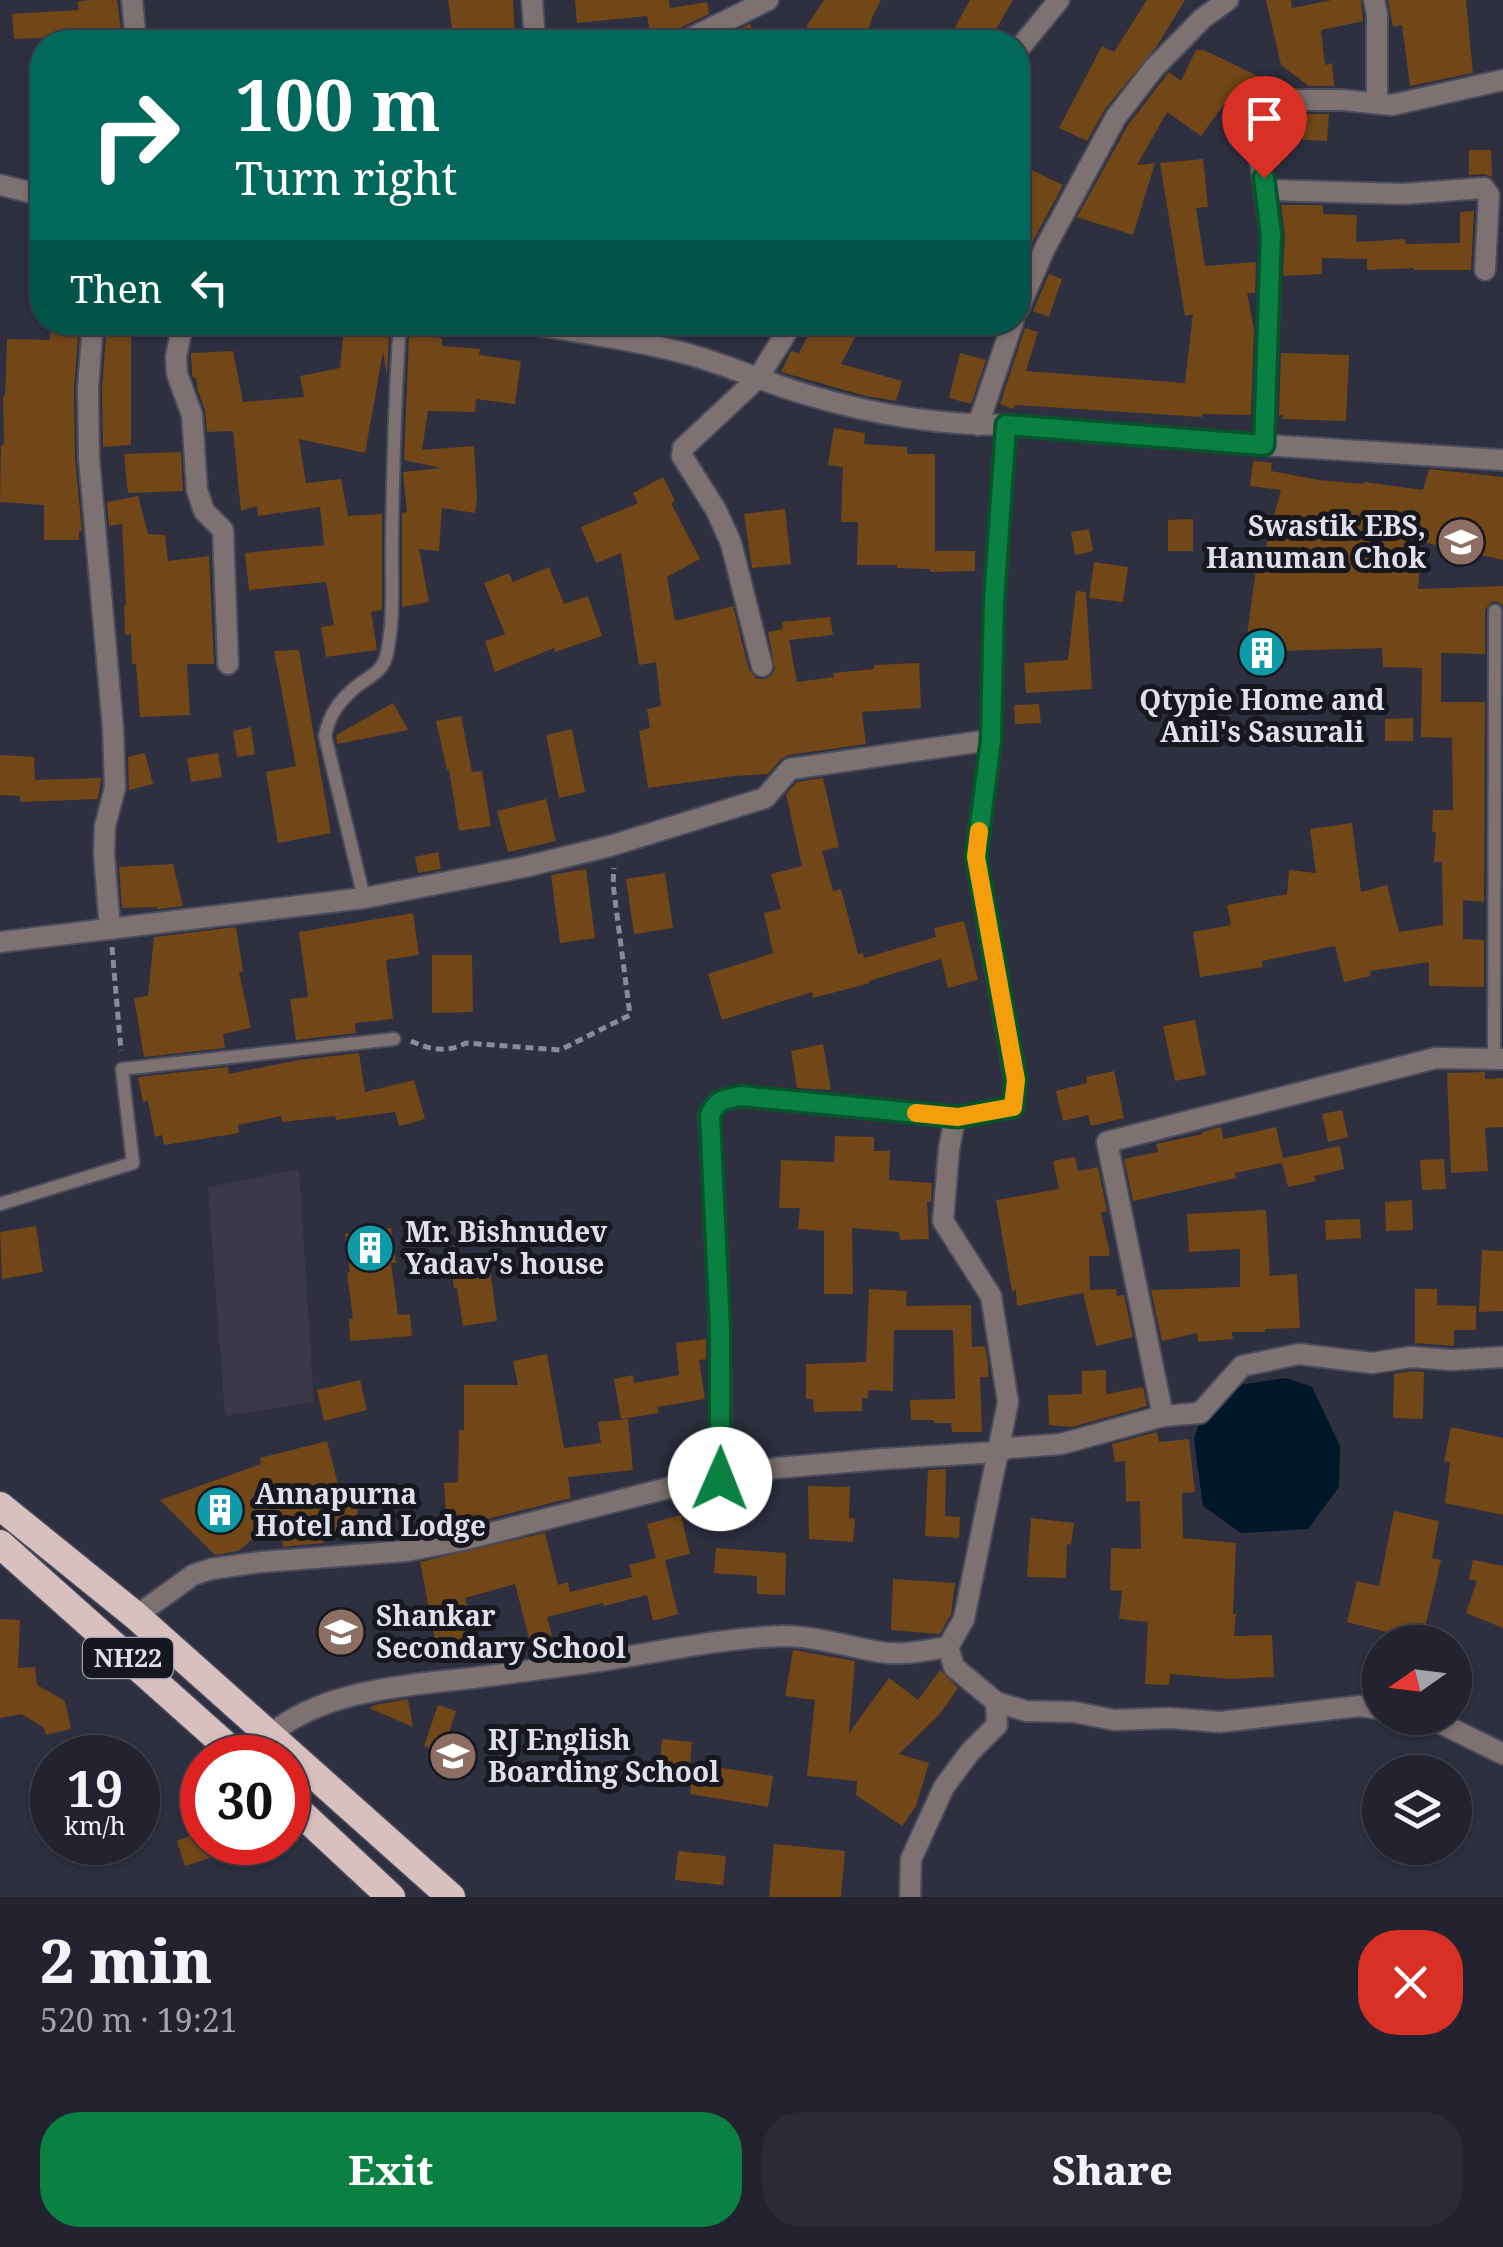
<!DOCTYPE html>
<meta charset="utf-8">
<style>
:root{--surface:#22232f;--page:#2a2b37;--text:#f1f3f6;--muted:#a2a4aa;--line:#3f404b;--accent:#0b8043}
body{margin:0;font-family:"Noto Serif",serif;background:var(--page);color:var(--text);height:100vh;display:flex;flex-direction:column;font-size:38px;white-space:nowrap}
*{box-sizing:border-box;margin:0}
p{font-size:32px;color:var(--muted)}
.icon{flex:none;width:55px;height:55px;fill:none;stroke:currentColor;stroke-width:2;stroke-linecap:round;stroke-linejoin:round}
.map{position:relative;height:1897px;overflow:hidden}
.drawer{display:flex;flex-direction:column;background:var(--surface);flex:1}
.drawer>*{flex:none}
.banner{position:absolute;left:30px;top:30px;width:1000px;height:305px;border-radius:40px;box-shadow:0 2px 8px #0004,0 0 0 2px var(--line);background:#00695c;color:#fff;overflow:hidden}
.needle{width:65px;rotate:256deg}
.buttons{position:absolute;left:1362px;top:1625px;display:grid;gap:20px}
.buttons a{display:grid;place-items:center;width:110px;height:110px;border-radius:50%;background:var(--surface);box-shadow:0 2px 8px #0004,0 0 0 2px var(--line);font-size:50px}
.speed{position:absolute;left:30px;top:1735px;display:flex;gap:20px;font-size:50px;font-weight:700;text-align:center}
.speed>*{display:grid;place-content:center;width:130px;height:130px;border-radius:50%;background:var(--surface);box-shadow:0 2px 8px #0004,0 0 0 2px var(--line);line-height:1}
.speed small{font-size:25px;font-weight:400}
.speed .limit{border:15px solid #d22;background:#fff;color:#111}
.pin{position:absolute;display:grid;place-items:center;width:85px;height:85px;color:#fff;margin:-102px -42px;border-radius:50% 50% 50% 0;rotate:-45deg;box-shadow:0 0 10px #0007}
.pin .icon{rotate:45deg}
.me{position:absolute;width:110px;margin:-55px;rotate:1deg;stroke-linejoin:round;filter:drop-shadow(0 0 8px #0008)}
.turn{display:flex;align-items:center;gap:35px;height:210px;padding:0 40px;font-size:45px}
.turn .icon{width:130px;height:130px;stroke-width:2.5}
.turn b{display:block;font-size:70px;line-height:85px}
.then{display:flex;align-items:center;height:95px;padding:0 40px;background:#0003;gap:20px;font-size:38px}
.round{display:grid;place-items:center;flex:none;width:105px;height:105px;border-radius:40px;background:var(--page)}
.head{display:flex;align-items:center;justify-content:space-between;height:170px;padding:0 40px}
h1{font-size:60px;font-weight:800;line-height:75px}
.button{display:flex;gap:20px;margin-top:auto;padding:20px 40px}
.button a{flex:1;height:115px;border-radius:40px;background:var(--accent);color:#fff;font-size:40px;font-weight:800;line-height:115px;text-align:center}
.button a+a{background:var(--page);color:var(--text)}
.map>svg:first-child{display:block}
</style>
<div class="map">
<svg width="1503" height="1897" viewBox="0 0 1503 1897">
<rect width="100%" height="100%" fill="#2e2f3f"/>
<polygon fill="#3d3848" points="299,1169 314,1402 225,1416 208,1187"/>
<polygon fill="#001729" points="1286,1378 1312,1387 1340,1446 1339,1487 1308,1529 1241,1533 1203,1506 1194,1439 1203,1412 1239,1385"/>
<g fill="#714718">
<polygon points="88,0 117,0 121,29 84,35 83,42 61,42 62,37 14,39 12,14 79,10 77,2"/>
<polygon points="448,0 513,0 515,42 454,42"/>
<polygon points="575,0 669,0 670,8 707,2 709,14 676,30 671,35 669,42 652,42 647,16 577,23"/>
<polygon points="824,0 881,0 870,22 871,24 859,42 829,42 806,27"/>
<polygon points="970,0 1013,0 995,31 990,28 982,42 947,42"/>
<polygon points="1147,0 1185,0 1157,46 1105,109 1087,141 1059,128 1102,46 1114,52"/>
<polygon points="1266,0 1291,0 1292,8 1332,0 1361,0 1363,21 1321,30 1325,65 1332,63 1334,86 1309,86 1281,65"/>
<polygon points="1388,0 1466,0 1473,73 1410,86 1402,25 1393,27"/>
<polygon points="750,24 761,42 713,42"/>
<polygon points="1196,50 1204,50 1278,86 1247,94 1239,103 1224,104 1201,136 1167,112 1137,165 1155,163 1133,235 1077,217 1128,125 1169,72 1181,81"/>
<polygon points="1278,114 1329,114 1327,141 1291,139 1292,149 1272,149 1267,117"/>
<polygon points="1469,150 1491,150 1492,177 1484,174 1469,175"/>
<polygon points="1203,159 1208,207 1196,208 1205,266 1256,262 1255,293 1247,293 1254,329 1251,415 1202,414 1202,417 1015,405 1014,409 1000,404 1025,328 1038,332 1026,371 1185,383 1193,314 1185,316 1160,163"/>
<polygon points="1023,166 1063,185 1033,241 1018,277 1018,178"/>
<polygon points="1281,205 1323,205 1323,214 1357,215 1356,242 1405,239 1406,244 1460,243 1460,212 1474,211 1471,270 1414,270 1414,268 1367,270 1367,259 1322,258 1322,274 1283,276 1285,234"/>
<polygon points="1049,274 1062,279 1049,317 1033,311"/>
<polygon points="51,322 79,324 74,388 75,459 82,531 79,531 79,540 44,540 44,505 0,502 1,445 4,445 3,397 5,396 7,339 50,340"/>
<polygon points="107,322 131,322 131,445 103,447 102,388"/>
<polygon points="815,322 863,322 841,364 902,381 896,401 866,396 781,372 791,351 799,353"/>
<polygon points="344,326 387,330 387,333 389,334 387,375 383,352 365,453 299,439 306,483 341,479 348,516 382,514 382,610 371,612 377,650 326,657 321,627 334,625 326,582 249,590 245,553 324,545 320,507 258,516 257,506 241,511 233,431 207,432 205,410 198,391 196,378 193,378 192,374 191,353 233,351 243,402 304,397 300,376 340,368"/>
<polygon points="409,335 442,338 442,346 480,349 479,355 521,361 515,404 476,399 475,412 428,411 422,450 474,446 477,498 475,513 442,508 439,551 419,549 429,602 402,607 402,513 407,512 403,472 441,468 404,460"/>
<polygon points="960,353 986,360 971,404 949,398"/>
<polygon points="1281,353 1349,355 1346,421 1282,419 1283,415 1279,415"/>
<polygon points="834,428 865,433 864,444 907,447 907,454 935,454 935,551 975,551 975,571 930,572 930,569 897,568 897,565 857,565 858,522 841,522 843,467 828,465"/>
<polygon points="181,452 183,491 128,493 124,454"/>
<polygon points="1253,461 1272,463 1271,471 1319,480 1363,484 1364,482 1423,490 1429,469 1503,477 1503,560 1422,542 1418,589 1503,586 1503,605 1496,601 1491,602 1485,610 1485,654 1441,653 1441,702 1485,702 1484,902 1463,900 1463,939 1484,940 1484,987 1429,986 1429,962 1370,971 1371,976 1344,982 1335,946 1262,961 1263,967 1200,977 1193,932 1231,925 1227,905 1287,894 1289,870 1316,873 1310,829 1352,823 1361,892 1387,885 1399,932 1443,925 1442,862 1434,862 1436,832 1432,832 1433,810 1453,810 1452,738 1421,737 1422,668 1383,667 1382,648 1280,651 1278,669 1243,665 1256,569 1262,570 1266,545 1281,490 1250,486"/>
<polygon points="663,477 675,501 671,503 700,559 667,577 675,621 733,606 749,670 757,679 764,679 771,676 775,669 768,632 783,629 782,622 830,617 833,635 789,640 797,682 834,677 833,673 874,669 874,665 919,663 921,708 862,712 866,744 788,755 780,760 768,774 734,776 648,788 639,731 650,728 647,709 661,706 656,662 639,665 621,553 596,563 581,527 638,503 633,493"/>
<polygon points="138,496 148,534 165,535 168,561 209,556 214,664 187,664 190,715 140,717 136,664 132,664 131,634 125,635 124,605 126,605 122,524 109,526 107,502"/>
<polygon points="785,509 791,564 752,568 744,514"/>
<polygon points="1193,519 1193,551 1168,551 1168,520"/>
<polygon points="1089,529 1093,551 1075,555 1071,532"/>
<polygon points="1094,562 1128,567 1123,602 1089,598"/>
<polygon points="549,567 564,604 588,596 602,636 555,652 554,648 495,672 485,641 505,634 484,583 509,573 513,582"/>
<polygon points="1076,591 1086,592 1092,689 1026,693 1024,663 1068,660"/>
<polygon points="299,650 331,833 278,843 266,772 296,766 274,651"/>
<polygon points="393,703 408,730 337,744 336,735"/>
<polygon points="1039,704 1041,723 1015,724 1014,705"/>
<polygon points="461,716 472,772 482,771 491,826 459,831 449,770 447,770 436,721"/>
<polygon points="1413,718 1413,741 1385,741 1385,719"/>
<polygon points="251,727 255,754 237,757 233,731"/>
<polygon points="572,729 585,792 559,798 546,735"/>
<polygon points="145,753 153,784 129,790 128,757"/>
<polygon points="218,753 222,777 191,782 187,758"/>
<polygon points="0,755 34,757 35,780 101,778 98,799 20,802 20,796 0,795"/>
<polygon points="823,778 839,847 822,851 833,891 841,889 858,954 863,953 864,958 936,937 934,928 964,921 978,980 948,988 941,959 869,981 870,983 813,998 812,992 722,1020 708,974 773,953 764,913 781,909 771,874 802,866 786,794 797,782"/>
<polygon points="546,799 556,841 508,852 497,811"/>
<polygon points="438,852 441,869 418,873 415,857"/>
<polygon points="173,864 183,906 157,909 157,907 122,908 119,867"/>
<polygon points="586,869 595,938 560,943 551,875"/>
<polygon points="665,873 673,928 634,934 626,879"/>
<polygon points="413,913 419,955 386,960 393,1019 355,1023 356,1033 296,1040 290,999 308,997 299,932"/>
<polygon points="236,927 243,971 239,972 251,1028 223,1034 225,1048 144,1057 134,998 148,996 154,937"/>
<polygon points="432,955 472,955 473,1012 432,1013"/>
<polygon points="1195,1020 1206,1075 1175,1081 1163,1026"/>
<polygon points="823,1044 831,1090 797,1088 791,1051"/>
<polygon points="359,1053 365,1092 414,1080 425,1119 399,1126 395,1112 336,1120 335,1116 282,1122 281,1116 238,1125 239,1133 164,1145 162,1135 155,1137 148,1101 143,1102 138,1077 228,1067 229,1074 299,1060"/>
<polygon points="1114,1071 1124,1118 1091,1126 1088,1115 1063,1121 1056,1091 1087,1083 1086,1077"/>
<polygon points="1485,1072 1485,1079 1503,1078 1503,1127 1485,1128 1488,1171 1451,1173 1447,1073"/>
<polygon points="1342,1110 1348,1137 1328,1142 1322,1114"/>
<polygon points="1221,1127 1223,1139 1276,1127 1283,1158 1340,1146 1344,1169 1314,1176 1316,1181 1288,1187 1282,1163 1235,1173 1236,1178 1133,1201 1124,1159 1158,1152 1156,1144 1203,1134 1202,1132"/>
<polygon points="835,1136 874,1137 874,1151 890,1151 889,1180 932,1183 931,1202 927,1202 929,1239 900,1240 899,1232 852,1228 853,1294 824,1294 824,1231 798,1229 800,1208 779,1208 781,1160 834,1162"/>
<polygon points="1075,1157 1078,1171 1098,1167 1107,1211 1101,1213 1110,1253 1109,1256 1089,1256 1090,1290 1116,1289 1117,1296 1124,1295 1133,1337 1096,1346 1083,1293 1017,1306 1016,1290 1012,1291 996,1200 1059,1189 1053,1161"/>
<polygon points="1444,1159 1446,1189 1422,1190 1420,1160"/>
<polygon points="1412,1200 1413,1230 1386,1231 1385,1202"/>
<polygon points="1266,1210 1270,1276 1297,1274 1300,1328 1265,1329 1265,1332 1232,1332 1233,1339 1198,1342 1197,1333 1162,1341 1151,1290 1240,1287 1240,1249 1189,1252 1187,1214"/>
<polygon points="1360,1219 1361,1238 1326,1240 1325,1220"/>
<polygon points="36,1226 43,1272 2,1279 0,1232"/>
<polygon points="391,1228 396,1263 391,1263 398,1315 410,1314 412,1336 350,1341 349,1319 353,1319 347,1273 350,1272 345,1234"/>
<polygon points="1482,1250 1503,1251 1503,1311 1479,1312"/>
<polygon points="489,1261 497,1321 463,1326 457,1288 454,1288 451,1266"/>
<polygon points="869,1289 907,1291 906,1306 971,1305 972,1347 985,1346 988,1364 988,1377 980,1377 982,1432 952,1432 951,1423 934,1423 934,1420 911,1420 910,1400 955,1399 953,1330 894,1330 893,1391 868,1390 868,1398 862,1398 862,1411 814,1412 813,1399 806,1399 806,1364 866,1362"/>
<polygon points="1415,1289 1437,1289 1437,1305 1476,1306 1476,1330 1454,1330 1454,1346 1415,1343"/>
<polygon points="706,1339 706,1359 699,1360 705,1399 657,1407 659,1413 621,1419 614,1379 633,1375 634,1383 679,1375 676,1343"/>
<polygon points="547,1354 564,1448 601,1443 598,1422 628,1419 633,1470 568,1477 571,1498 447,1529 444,1483 458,1482 459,1430 464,1430 464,1385 518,1385 513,1361"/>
<polygon points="1106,1370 1106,1394 1143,1387 1147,1406 1072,1427 1049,1425 1048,1395 1082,1394 1082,1371"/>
<polygon points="1412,1371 1424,1372 1423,1419 1393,1418 1394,1374"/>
<polygon points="360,1380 367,1410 324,1421 317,1390"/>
<polygon points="1451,1427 1503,1438 1503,1515 1445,1503 1450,1462 1444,1461"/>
<polygon points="1157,1432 1159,1442 1189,1439 1195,1492 1182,1493 1183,1538 1236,1543 1233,1614 1236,1614 1234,1636 1272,1635 1274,1677 1231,1679 1170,1674 1169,1685 1145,1684 1148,1622 1119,1619 1122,1591 1110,1590 1111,1548 1141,1549 1140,1501 1126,1502 1125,1461 1115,1462 1112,1444"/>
<polygon points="327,1441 339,1488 358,1489 357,1533 324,1532 324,1543 283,1547 281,1516 238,1551 215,1555 160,1500 261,1464 260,1458"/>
<polygon points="946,1469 945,1516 960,1517 959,1538 925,1536 928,1470"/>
<polygon points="808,1486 850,1487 849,1518 855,1519 853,1542 809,1539"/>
<polygon points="1394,1511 1439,1521 1432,1558 1441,1560 1422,1641 1347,1622 1357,1581 1379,1586"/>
<polygon points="681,1515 690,1554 665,1560 678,1614 653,1621 647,1595 604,1606 603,1603 547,1617 552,1636 530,1642 515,1584 465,1598 480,1647 438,1655 420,1562 545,1533 558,1585 568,1582 570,1592 632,1577 629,1565 656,1558 647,1524"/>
<polygon points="1031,1518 1074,1523 1071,1545 1067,1544 1066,1578 1027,1577"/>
<polygon points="716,1548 786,1553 785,1595 757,1594 757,1576 714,1573"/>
<polygon points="1473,1560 1503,1566 1503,1628 1466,1613 1477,1581 1469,1579"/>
<polygon points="893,1579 955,1583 951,1614 940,1634 891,1630"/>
<polygon points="0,1619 20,1620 18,1668 35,1667 37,1685 65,1701 71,1729 46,1735 44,1728 22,1714 0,1718"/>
<polygon points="793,1650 855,1661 849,1733 889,1678 918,1700 940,1670 958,1688 940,1714 899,1754 929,1763 916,1806 902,1826 856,1795 857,1781 807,1776 815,1700 785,1696"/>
<polygon points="408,1699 413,1727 369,1708 375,1705"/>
<polygon points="438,1705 456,1711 442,1753 424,1746"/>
<polygon points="662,1739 692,1742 690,1763 773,1776 768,1807 690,1794 691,1783 658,1779"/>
<polygon points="202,1832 202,1842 244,1842 244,1847 185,1866 177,1841"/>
<polygon points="774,1844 845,1851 841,1897 769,1897"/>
<polygon points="678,1851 726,1856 723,1885 675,1880"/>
</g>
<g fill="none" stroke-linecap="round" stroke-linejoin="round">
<g stroke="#4a4b5b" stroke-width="16">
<g id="service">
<path d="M364,898L325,736C329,714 340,700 357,686C370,676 384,671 387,653C395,616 391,575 392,538C393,466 395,394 400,322"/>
<polyline points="1494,1060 1495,611"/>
<polyline points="0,1204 133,1163 122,1069 394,1039"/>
</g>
</g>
<g stroke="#4a4b5b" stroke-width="24">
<g id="minor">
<polyline points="132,0 136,42"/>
<polyline points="532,0 535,42"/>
<polyline points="1374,0 1377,14 1377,103"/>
<polyline points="683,42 768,0"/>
<polyline points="1018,50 1059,0"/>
<polyline points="0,185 42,195"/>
<polyline points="1266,190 1403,194 1484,188 1489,195 1485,270"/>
<polyline points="1018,310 1045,248 1116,117 1154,68 1203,18 1228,0"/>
<polyline points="93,322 88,388 89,459 113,728 115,788 105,826 104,854 110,929"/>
<polyline points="183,322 176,357 177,374 192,415 197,490 204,511 223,530 228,664"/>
<path d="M517,322C572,331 629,339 684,353C726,364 766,383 808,395C871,414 941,425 1006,425L1264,445L1503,460"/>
<polyline points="978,425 1013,322"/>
<polyline points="1264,445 1271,234 1252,107 1276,100 1342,100 1392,105 1503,80"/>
<polyline points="762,666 731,543 716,510 682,456 683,448 758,378 793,322"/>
<polyline points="0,942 364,898 524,867 610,846 765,798 790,769 991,740"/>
<polyline points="1163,1416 1200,1413 1242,1366 1299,1354 1372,1363 1411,1357 1452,1360 1503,1357"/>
<path d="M720,1479C723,1357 716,1236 709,1115C717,1099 725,1099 741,1096L958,1117L967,1116"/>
<polyline points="136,1616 193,1575 211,1569 261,1562 407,1551 463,1540 688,1483 776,1468 883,1459 998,1452 1008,1448 1061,1444 1163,1416 1107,1142 1436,1058 1503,1059"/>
<polyline points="996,1702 1026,1711 1074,1712 1114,1720 1170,1718 1220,1722 1360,1706 1380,1709"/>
<polyline points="1430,1718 1503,1754"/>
<path d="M270,1735C322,1690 408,1685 473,1678C511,1673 549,1668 586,1663C652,1654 717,1638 783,1636C816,1636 848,1647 880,1652C903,1656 926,1650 948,1647"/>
<polyline points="910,1897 911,1859 944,1787 970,1752 997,1725 996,1702 954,1667 948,1647 964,1619 1008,1402 991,1296 943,1221 949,1149 955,1118 1013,1107 1015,1080 976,857 991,740 994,602 1006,425"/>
</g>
</g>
<g stroke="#4a4b5b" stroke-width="31">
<g id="trunk">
<polyline points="0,1506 136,1616 451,1897"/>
<polyline points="0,1544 240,1758"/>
<polyline points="288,1801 391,1897"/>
</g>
</g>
<g stroke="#8a8b99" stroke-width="5" stroke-dasharray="8 5" stroke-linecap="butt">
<polyline points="112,947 121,1051"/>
<path d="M411,1041C430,1050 447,1053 466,1043L560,1050L630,1015L613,884L614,868"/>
</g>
<use href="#service" stroke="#7d7271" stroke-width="12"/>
<use href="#minor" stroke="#7d7271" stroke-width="20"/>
<use href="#trunk" stroke="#d8c0be" stroke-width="28"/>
</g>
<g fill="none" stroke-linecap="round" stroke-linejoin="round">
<g stroke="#07532c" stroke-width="25">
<path id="route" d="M720,1479V1329L710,1115C717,1099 725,1099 741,1096L958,1117L1013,1107L1016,1080L976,857L991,740L994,602L1006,425L1264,445L1271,234L1264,178"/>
</g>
<use href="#route" stroke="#0b8043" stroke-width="18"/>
<polyline stroke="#f59e0b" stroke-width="18" points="916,1113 958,1117 1013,1107 1016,1080 976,857 979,831"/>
</g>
<defs>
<g id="school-disc" transform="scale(2.5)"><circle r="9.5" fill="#8d6e63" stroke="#17181f"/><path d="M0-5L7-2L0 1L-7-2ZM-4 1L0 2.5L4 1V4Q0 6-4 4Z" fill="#fff"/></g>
<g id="building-disc" transform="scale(2.5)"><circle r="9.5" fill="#0f9aa8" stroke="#17181f"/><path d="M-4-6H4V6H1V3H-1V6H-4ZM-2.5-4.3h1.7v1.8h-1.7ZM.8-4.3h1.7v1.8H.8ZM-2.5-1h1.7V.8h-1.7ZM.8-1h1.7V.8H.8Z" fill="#fff"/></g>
</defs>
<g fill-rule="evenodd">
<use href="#school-disc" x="1461" y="542"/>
<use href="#building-disc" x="1262" y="653"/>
<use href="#building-disc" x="370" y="1248"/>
<use href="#building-disc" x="220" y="1510"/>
<use href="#school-disc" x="341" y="1632"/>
<use href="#school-disc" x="453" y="1756"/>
</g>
<g text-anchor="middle" stroke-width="10" stroke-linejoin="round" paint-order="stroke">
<rect fill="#17181f" stroke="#a3a4ae" stroke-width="2.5" x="83" y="1638" width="90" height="40" rx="8"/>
<g font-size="25" font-weight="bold" fill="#dfe0eb">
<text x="128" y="1667">NH22</text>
</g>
<g font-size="28" font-weight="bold" fill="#dfe0eb" stroke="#17181f" text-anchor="start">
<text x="1426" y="536" text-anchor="end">Swastik EBS,<tspan x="1426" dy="32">Hanuman Chok</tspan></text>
<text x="1262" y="710" text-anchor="middle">Qtypie Home and<tspan x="1262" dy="32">Anil's Sasurali</tspan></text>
<text x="405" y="1242">Mr. Bishnudev<tspan x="405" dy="32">Yadav's house</tspan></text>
<text x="255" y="1504">Annapurna<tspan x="255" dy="32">Hotel and Lodge</tspan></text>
<text x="376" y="1626">Shankar<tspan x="376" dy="32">Secondary School</tspan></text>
<text x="488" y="1750">RJ English<tspan x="488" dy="32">Boarding School</tspan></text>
</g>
</g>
</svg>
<div class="buttons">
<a><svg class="needle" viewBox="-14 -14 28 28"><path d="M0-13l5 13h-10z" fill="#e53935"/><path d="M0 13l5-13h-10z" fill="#a2a4aa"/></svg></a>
<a><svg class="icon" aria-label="layers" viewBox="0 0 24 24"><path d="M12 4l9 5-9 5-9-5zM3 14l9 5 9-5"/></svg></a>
</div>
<div class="speed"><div>19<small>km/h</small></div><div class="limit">30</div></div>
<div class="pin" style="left:1264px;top:178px;background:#d93025"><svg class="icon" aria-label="arrive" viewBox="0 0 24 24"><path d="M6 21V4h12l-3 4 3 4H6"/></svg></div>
<svg class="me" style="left:720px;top:1479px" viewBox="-20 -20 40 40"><circle r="19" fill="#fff"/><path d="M0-13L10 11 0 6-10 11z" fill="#0b8043"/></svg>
<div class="banner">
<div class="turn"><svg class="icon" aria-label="right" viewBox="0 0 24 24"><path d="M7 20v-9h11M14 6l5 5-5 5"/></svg><div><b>100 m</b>Turn right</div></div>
<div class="then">Then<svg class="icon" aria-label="left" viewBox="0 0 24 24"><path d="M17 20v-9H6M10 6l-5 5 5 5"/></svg></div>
</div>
</div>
<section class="drawer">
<div class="head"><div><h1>2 min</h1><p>520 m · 19:21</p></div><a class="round" style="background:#d93025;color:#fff"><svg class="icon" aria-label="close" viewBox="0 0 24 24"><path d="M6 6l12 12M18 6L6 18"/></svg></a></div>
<div class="button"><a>Exit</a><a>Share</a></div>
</section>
